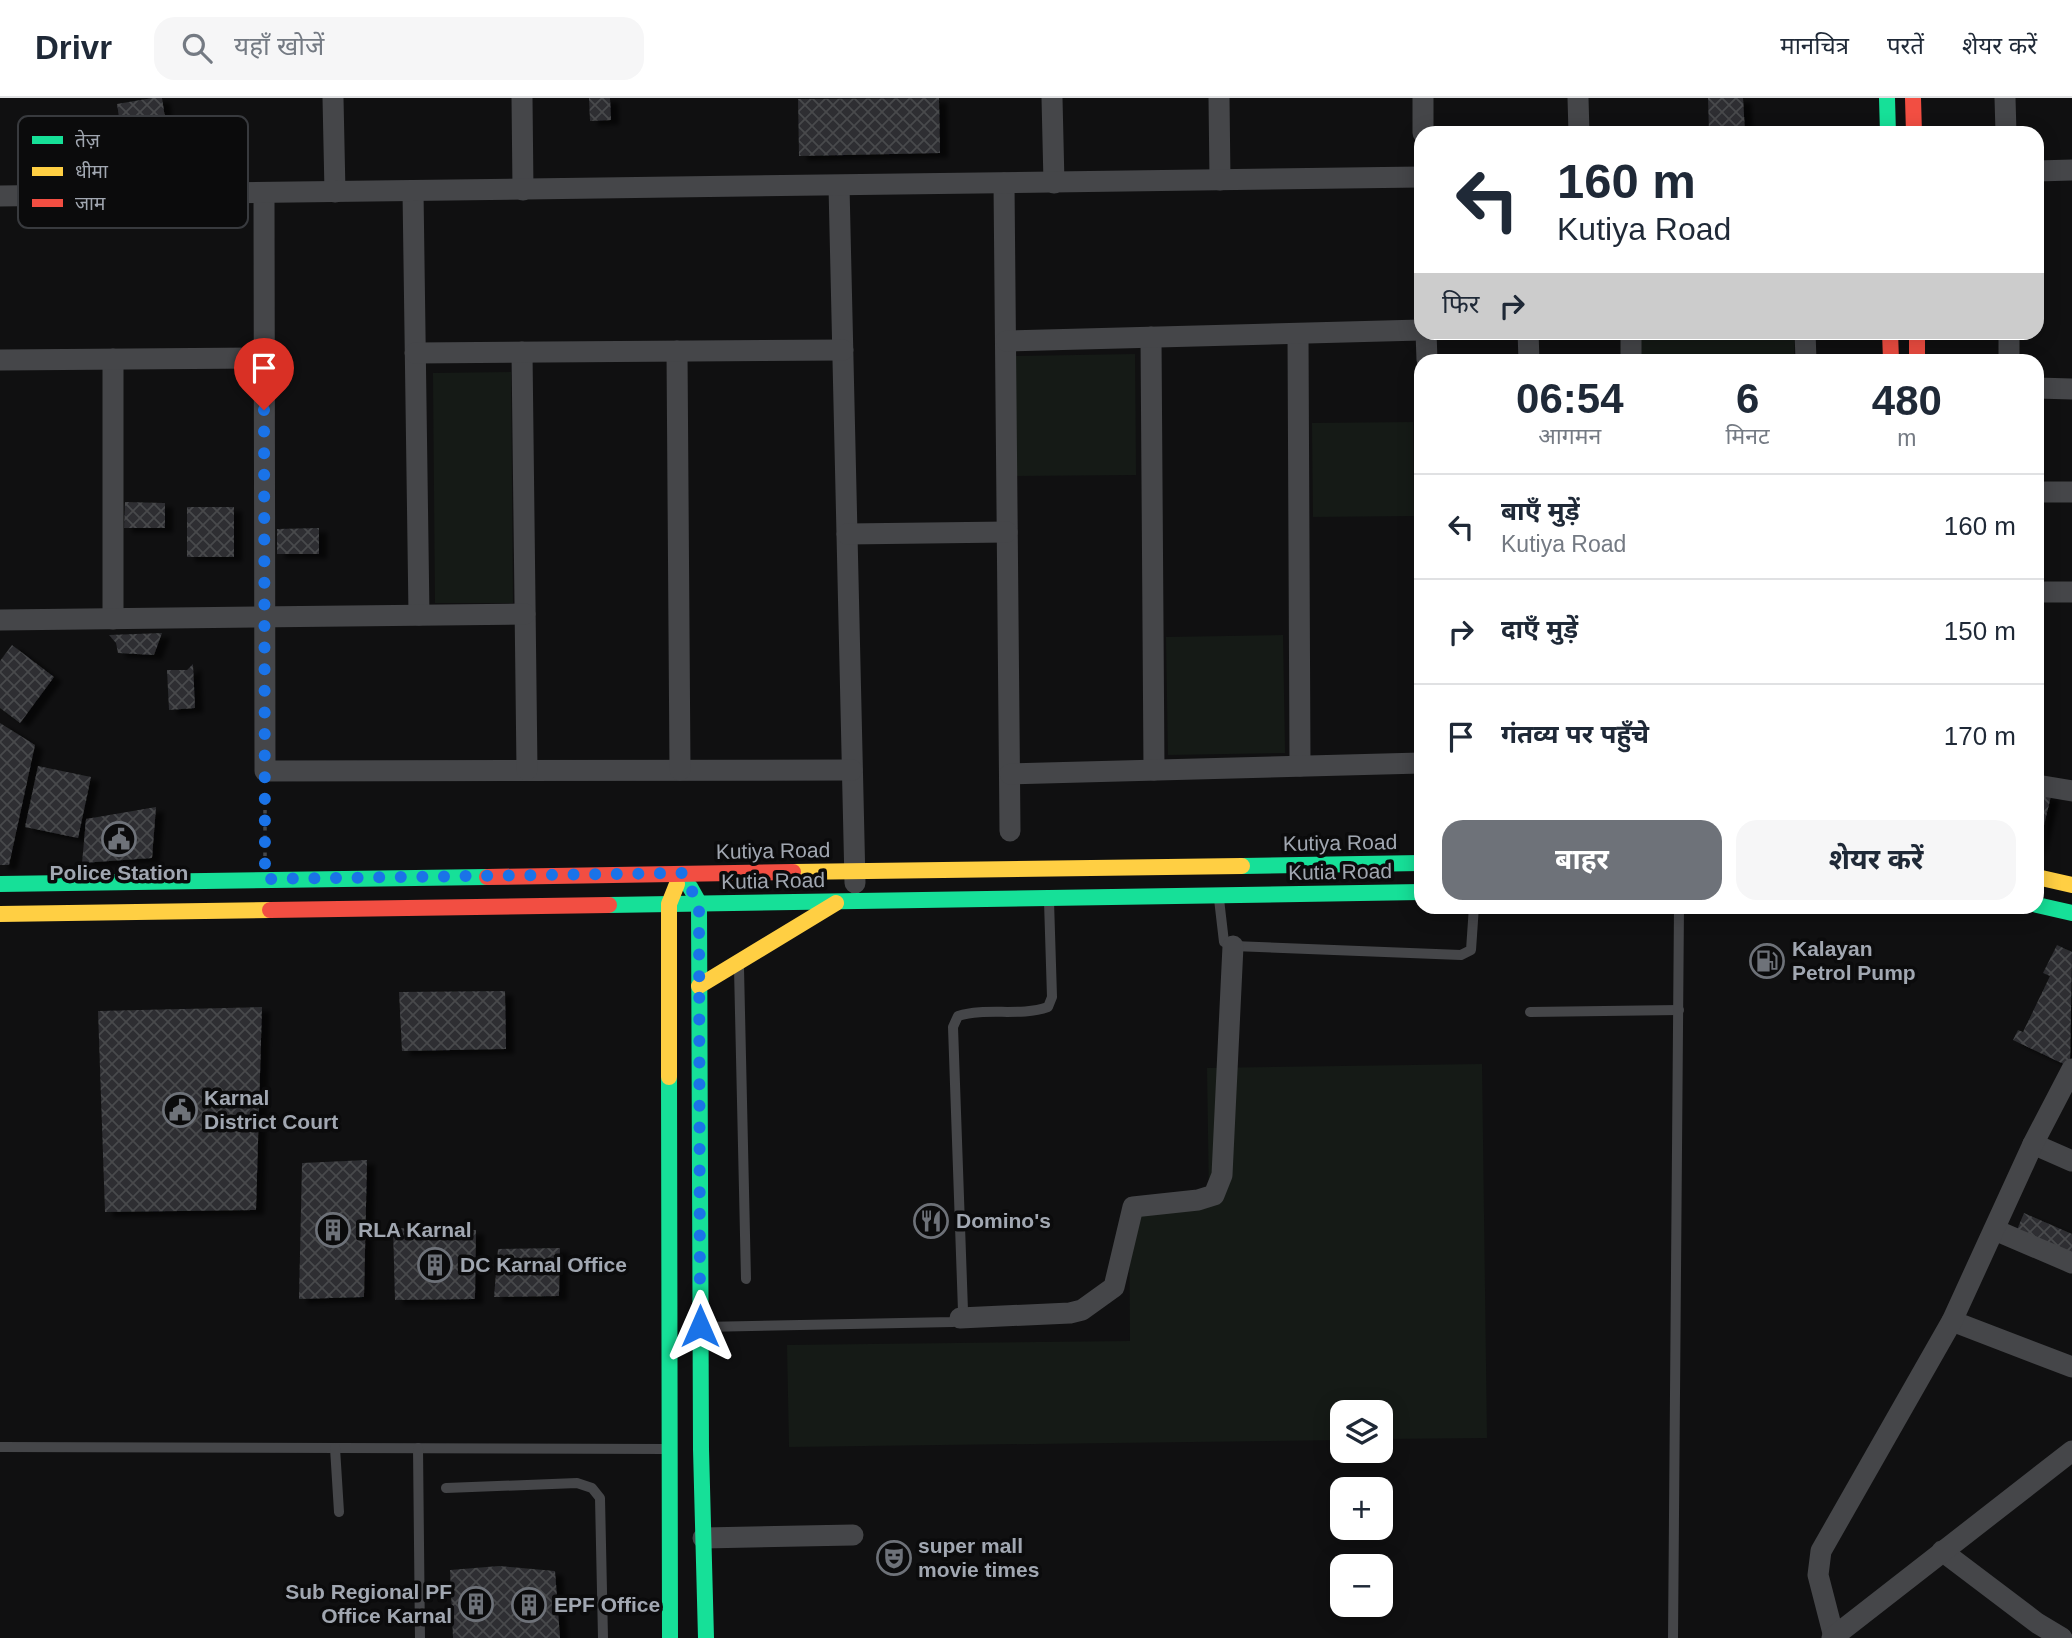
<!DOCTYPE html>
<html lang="hi">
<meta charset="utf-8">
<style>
:root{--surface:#fff;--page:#f6f6f7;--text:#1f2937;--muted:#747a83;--line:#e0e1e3;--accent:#6e7279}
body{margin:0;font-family:Arial,"Noto Sans Devanagari",sans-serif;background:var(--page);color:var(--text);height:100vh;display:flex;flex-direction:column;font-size:26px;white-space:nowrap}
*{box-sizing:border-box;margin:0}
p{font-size:23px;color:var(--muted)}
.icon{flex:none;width:38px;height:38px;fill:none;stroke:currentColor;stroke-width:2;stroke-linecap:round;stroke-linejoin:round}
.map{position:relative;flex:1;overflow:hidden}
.sheet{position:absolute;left:1414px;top:256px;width:630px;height:560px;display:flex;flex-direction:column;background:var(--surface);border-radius:21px;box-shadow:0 4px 18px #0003}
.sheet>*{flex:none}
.hud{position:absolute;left:1414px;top:28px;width:630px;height:214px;border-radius:21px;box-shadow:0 4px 18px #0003;background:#fff;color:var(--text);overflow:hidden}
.controls{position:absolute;left:1330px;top:1302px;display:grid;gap:14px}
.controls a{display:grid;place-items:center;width:63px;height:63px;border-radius:14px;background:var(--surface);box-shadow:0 4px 18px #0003;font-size:35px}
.pin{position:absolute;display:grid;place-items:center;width:60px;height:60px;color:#fff;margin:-72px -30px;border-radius:50% 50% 50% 0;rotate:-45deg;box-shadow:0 0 7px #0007}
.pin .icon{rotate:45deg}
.me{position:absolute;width:77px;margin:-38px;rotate:0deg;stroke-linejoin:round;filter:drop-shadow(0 0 5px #0008)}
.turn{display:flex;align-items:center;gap:24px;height:147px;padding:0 28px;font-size:32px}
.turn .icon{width:91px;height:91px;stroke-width:2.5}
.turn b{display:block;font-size:49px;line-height:60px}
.then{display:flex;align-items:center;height:66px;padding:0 28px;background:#0003;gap:14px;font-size:26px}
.eta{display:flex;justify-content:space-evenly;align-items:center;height:119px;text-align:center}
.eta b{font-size:42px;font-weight:700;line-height:49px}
.cta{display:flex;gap:14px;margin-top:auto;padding:14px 28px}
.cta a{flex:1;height:80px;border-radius:21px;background:var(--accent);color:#fff;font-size:28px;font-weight:700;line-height:80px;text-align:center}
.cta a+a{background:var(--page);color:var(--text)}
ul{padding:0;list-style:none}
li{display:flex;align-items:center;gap:21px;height:105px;padding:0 28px;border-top:2px solid var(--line)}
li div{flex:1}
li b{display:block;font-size:26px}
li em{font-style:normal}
header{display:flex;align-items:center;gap:42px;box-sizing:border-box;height:98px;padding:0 35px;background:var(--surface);border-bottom:2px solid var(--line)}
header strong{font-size:33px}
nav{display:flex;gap:38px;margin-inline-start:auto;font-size:24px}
.search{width:490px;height:63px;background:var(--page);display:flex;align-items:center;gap:18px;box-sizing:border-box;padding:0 24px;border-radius:21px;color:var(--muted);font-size:26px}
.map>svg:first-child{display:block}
</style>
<header>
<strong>Drivr</strong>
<div class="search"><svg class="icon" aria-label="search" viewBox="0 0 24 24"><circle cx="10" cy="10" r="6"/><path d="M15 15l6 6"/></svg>यहाँ खोजें</div>
<nav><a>मानचित्र</a><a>परतें</a><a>शेयर करें</a></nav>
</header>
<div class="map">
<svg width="2072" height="1540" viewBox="0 0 2072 1540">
<defs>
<pattern id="building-cross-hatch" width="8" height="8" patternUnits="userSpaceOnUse" patternTransform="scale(1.75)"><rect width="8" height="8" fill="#2d2e31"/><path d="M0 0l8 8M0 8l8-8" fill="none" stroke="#48494c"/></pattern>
<filter id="shadow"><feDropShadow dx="8" dy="4.5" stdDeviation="2" flood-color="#0009"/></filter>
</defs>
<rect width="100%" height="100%" fill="#101011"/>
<g fill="#151a16">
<polygon points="1640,235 1795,235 1794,262 1640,262"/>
<polygon points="1135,256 1136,377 1017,378 1015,258"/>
<polygon points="511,274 513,505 435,505 433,275"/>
<polygon points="1413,324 1414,418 1313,419 1312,325"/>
<polygon points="1283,537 1285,655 1168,657 1166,539"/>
<polygon points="1482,966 1487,1340 1381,1341 1381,1314 1342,1314 1342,1342 789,1349 787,1247 1130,1243 1129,1103 1209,1101 1207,970"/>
</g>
<g fill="url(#building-cross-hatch)" filter="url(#shadow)">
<polygon points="152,0 162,0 171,59 126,67 117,6"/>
<polygon points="589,0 610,0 611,22 590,23"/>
<polygon points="939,0 940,55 799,58 798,1"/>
<polygon points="1708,0 1743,0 1745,35 1709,35"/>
<polygon points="125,404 165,405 165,430 124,430"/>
<rect x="187" y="409" width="47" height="50"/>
<polygon points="319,430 319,456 277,456 277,431"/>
<polygon points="162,535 154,557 118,555 116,545 109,537"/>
<polygon points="12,547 54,579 20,625 0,610 0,563"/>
<polygon points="193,566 195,610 169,612 167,572 187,572"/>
<polygon points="0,625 35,647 9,767 0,767"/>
<polygon points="38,668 91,679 78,740 25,729"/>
<polygon points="2037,695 2051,698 2038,752 2037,752"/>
<polygon points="156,709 152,760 82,765 86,721"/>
<polygon points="2057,847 2072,854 2070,969 2013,942 2018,932 2023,934 2050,878 2043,875"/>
<polygon points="505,893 506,951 402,953 399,894"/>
<polygon points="262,909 256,1112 105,1114 98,913"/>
<polygon points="367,1062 364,1199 299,1201 302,1065"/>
<polygon points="2024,1115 2072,1136 2072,1153 2068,1162 2014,1139"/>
<polygon points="393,1130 476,1132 475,1201 395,1202"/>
<polygon points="560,1150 559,1198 494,1199 498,1151"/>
<polygon points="499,1468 555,1473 560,1540 453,1540 450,1472"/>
</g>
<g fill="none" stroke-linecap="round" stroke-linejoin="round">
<polyline stroke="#46484b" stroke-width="3.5" stroke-dasharray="3.5 5" stroke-linecap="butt" points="265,758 265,692"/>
<g stroke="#454649" stroke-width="10">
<polyline points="1219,801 1224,844 1233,848 1461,857 1471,852 1474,808"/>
<polyline points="739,870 746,1181"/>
<polyline points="1530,914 1679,912"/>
<path d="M702,1229L953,1224L960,1220L963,1213L953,929L958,918C987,909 1019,919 1048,909L1052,899L1049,803"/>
<polyline points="0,1349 666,1351"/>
<polyline points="335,1350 339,1414"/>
<polyline points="418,1350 420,1540"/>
<polyline points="446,1390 577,1385 592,1390 600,1400 603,1540"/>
<polyline points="1673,1540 1679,808"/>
</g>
<g stroke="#454649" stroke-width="21">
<polyline points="333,0 335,94"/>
<polyline points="522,0 523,92"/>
<polyline points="1052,0 1054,85"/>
<polyline points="1219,0 1220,82"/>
<polyline points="1423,0 1423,35"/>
<polyline points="1578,0 1579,35"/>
<polyline points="2005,0 2006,35"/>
<polyline points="2037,73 2072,72"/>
<polyline points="1004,85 1010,733"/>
<polyline points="839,88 855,785"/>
<polyline points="413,93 419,517"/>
<polyline points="264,96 265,673 852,672"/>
<polyline points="0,98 1421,79"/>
<polyline points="1426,234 1427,262"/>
<polyline points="1528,234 1529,262"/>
<polyline points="1805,234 1806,262"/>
<polyline points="2009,234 2009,262"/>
<polyline points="1298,236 1300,668"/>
<polyline points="1151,239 1154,672"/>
<polyline points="1006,243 1421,232"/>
<polyline points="677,253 680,672"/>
<polyline points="522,254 527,672"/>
<polyline points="415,255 843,252"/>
<polyline points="113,261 113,521"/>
<polyline points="0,262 264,260"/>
<polyline points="1631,262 1631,234"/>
<polyline points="2037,290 2072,291"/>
<polyline points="2037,394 2072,394"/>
<polyline points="847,436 1007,434"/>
<polyline points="2037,494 2072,494"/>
<polyline points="0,522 525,516"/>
<polyline points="1010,676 1421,665"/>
<polyline points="2037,687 2072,693"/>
<polyline points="2033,1046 2072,1063"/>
<polyline points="1995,1132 2072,1165"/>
<polyline points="960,1220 1070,1215 1082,1212 1114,1189 1133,1109 1198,1102 1214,1097 1222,1077 1233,848"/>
<polyline points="1952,1223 2072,1269"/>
<polyline points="703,1440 853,1437"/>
<polyline points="1942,1453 2037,1525 2062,1540"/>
<polyline points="1834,1539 1818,1477 1821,1453 1952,1223 2033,1046 2072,971"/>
<polyline points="1832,1540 2072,1353"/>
</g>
<g stroke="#16e098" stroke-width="16">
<polyline points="1887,0 1888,35"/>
<polyline points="1242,768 1421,765"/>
<polyline points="0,786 487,779"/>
<polyline points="690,789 699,805 701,1351 706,1540"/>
<polyline points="609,807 1421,794"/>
<polyline points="2037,807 2072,815"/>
<polyline points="669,979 670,1540"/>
</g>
<g stroke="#ffcf43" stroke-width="16">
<polyline points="793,774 1242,768"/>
<polyline points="2037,779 2072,787"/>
<polyline points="0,816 270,812"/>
<polyline points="699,888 836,805"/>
<polyline points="669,979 669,806 677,786"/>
</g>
<g stroke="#f24e42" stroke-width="16">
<polyline points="1913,0 1914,35"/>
<polyline points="1890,234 1891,262"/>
<polyline points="1917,234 1917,262"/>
<polyline points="487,779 793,774"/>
<polyline points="270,812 609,807"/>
</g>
</g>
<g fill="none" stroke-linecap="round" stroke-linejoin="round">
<polyline stroke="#1a73e8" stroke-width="12" stroke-dasharray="0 21.6" points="264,312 265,781 682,775 699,806 700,1228"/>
</g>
<defs>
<g id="civic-ring" transform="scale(1.75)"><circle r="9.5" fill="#0b0b0c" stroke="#6e7279" stroke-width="1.5"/><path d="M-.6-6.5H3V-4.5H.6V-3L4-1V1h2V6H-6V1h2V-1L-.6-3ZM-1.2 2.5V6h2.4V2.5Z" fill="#6e7279"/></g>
<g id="fuel-ring" transform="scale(1.75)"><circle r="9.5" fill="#0b0b0c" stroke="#6e7279" stroke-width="1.5"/><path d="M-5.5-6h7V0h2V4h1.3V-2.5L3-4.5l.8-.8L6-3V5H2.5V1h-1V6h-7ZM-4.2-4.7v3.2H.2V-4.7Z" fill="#6e7279"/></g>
<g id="restaurant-ring" transform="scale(1.75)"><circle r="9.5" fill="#0b0b0c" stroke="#6e7279" stroke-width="1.5"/><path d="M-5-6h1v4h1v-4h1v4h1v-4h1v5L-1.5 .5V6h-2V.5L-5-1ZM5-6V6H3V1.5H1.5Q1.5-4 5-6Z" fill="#6e7279"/></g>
<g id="building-ring" transform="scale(1.75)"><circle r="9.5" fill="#0b0b0c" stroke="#6e7279" stroke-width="1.5"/><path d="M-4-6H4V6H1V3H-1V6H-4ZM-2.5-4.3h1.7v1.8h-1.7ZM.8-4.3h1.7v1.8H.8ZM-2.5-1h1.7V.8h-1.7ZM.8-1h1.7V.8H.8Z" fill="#6e7279"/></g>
<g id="theatre-ring" transform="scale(1.75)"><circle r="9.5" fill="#0b0b0c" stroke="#6e7279" stroke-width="1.5"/><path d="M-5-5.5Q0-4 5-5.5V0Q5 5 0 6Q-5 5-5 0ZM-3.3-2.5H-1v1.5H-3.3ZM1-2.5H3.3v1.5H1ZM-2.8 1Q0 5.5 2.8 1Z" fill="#6e7279"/></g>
</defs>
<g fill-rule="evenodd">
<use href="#civic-ring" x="119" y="741"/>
<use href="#fuel-ring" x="1767" y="863"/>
<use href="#civic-ring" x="180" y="1012"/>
<use href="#restaurant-ring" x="931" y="1123"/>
<use href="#building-ring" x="333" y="1132"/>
<use href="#building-ring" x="435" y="1167"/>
<use href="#theatre-ring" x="894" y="1460"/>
<use href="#building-ring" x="476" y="1506"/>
<use href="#building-ring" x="529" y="1507"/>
</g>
<g text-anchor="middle" stroke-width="7" stroke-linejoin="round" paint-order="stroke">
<g font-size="21" fill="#a1a7b1" stroke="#0b0b0c">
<text transform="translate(1340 745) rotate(-1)" y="7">Kutiya Road</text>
<text transform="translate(773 753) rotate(-1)" y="7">Kutiya Road</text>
<text transform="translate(1340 774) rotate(-1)" y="7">Kutia Road</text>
<text transform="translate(773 783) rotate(-1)" y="7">Kutia Road</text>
</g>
<g font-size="21" font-weight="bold" fill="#a1a7b1" stroke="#0b0b0c" text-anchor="start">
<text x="119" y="782" text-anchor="middle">Police Station</text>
<text x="1792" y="858">Kalayan<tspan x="1792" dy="24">Petrol Pump</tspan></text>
<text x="204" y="1007">Karnal<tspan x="204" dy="24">District Court</tspan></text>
<text x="956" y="1130">Domino's</text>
<text x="358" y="1139">RLA Karnal</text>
<text x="460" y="1174">DC Karnal Office</text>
<text x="918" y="1455">super mall<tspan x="918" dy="24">movie times</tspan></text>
<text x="452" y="1501" text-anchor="end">Sub Regional PF<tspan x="452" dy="24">Office Karnal</tspan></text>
<text x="554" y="1514">EPF Office</text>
</g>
</g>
<rect x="18" y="18" width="230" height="112" rx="10" fill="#0b0b0c" stroke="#383a3e" stroke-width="2"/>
<rect x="32" y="38" width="31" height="8" fill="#16e098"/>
<rect x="32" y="69" width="31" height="9" fill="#ffcf43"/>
<rect x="32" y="101" width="31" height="8" fill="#f24e42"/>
<g font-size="19" fill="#a1a7b1">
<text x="75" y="49">तेज़</text>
<text x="75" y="80">धीमा</text>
<text x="75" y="112">जाम</text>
</g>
</svg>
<div class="controls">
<a><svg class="icon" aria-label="layers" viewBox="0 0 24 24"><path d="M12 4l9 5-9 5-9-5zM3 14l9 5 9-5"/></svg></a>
<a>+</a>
<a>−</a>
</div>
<div class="pin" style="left:264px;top:312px;background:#d93025"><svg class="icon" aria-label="arrive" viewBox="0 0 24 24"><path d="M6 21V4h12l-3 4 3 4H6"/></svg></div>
<svg class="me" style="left:700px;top:1228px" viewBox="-20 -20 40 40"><path d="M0-17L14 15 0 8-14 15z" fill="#1a73e8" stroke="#fff" stroke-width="4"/></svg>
<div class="hud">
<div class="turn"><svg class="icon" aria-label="left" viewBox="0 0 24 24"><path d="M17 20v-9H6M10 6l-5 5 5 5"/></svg><div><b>160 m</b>Kutiya Road</div></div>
<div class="then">फिर<svg class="icon" aria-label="right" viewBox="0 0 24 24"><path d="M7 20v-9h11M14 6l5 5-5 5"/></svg></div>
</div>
<section class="sheet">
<div class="eta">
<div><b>06:54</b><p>आगमन</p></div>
<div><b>6</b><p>मिनट</p></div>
<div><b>480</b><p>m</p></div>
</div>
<ul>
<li><svg class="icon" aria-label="left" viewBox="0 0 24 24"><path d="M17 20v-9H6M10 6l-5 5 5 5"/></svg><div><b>बाएँ मुड़ें</b><p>Kutiya Road</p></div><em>160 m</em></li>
<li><svg class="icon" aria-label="right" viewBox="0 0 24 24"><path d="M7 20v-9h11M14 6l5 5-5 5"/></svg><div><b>दाएँ मुड़ें</b></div><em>150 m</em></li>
<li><svg class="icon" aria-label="arrive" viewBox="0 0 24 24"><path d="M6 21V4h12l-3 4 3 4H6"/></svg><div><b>गंतव्य पर पहुँचे</b></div><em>170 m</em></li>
</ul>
<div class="cta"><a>बाहर</a><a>शेयर करें</a></div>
</section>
</div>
